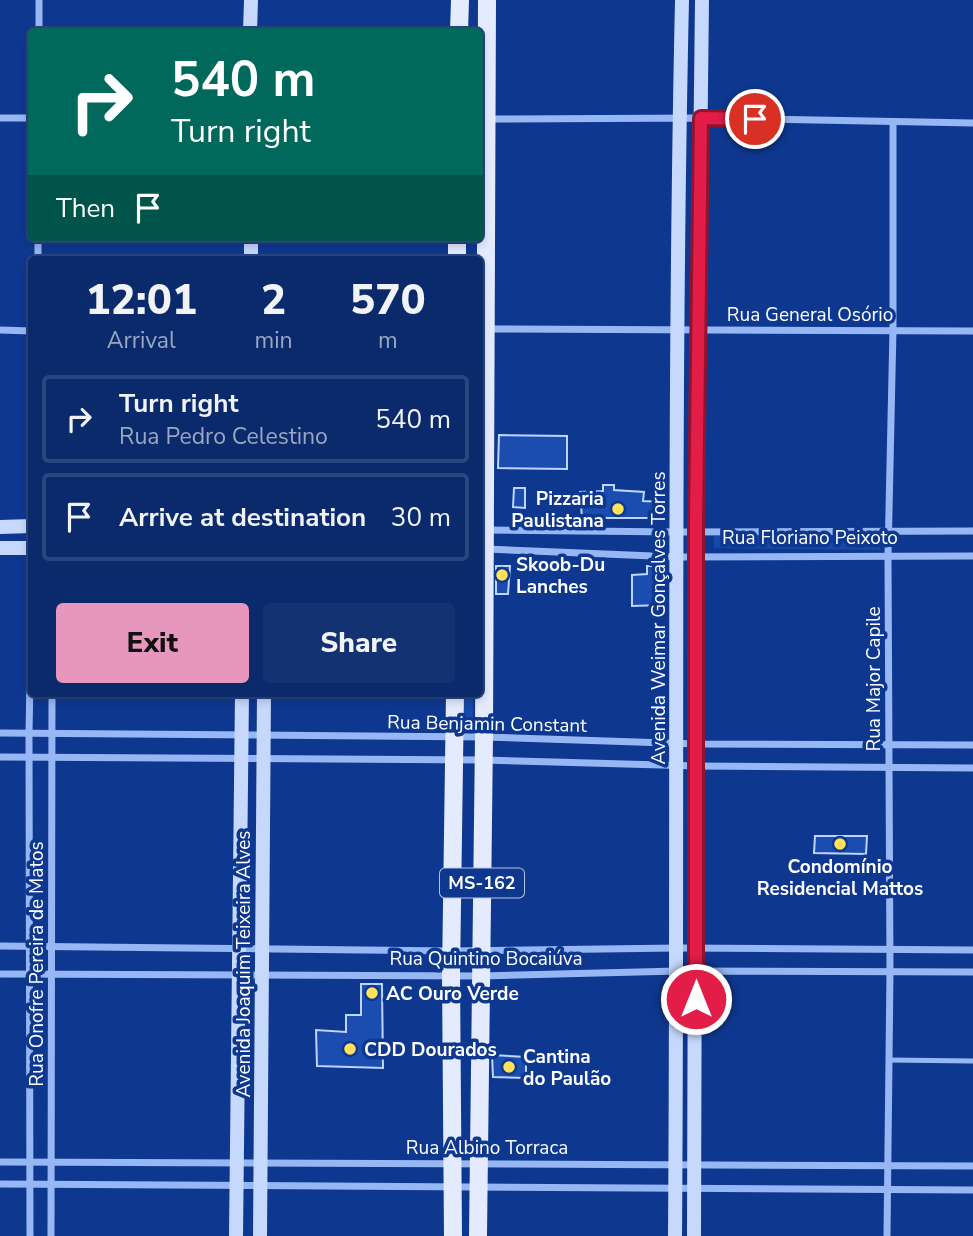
<!DOCTYPE html>
<meta charset="utf-8">
<style>
:root{--surface:#0a2a6c;--page:#133272;--text:#f1f3f6;--muted:#99a7c2;--line:#2a467f;--accent:#e797bd}
body{margin:0;font-family:"Nunito Sans",sans-serif;background:var(--page);color:var(--text);height:100vh;display:flex;flex-direction:column;font-size:26px;white-space:nowrap}
*{box-sizing:border-box;margin:0}
p{font-size:23px;color:var(--muted)}
.icon{flex:none;width:38px;height:38px;fill:none;stroke:currentColor;stroke-width:2;stroke-linecap:round;stroke-linejoin:round}
.map{position:relative;flex:1;overflow:hidden}
.drawer{position:absolute;left:28px;top:256px;width:455px;height:441px;display:flex;flex-direction:column;background:var(--surface);border-radius:7px;box-shadow:0 4px 10px #0003,0 0 0 2px var(--line)}
.drawer>*{flex:none}
.banner{position:absolute;left:28px;top:28px;width:455px;height:214px;border-radius:7px;box-shadow:0 4px 10px #0003,0 0 0 2px var(--line);background:#00695c;color:#fff;overflow:hidden}
.pin{position:absolute;display:grid;place-items:center;width:60px;height:60px;color:#fff;margin:-30px;border:4px solid #fff;border-radius:50%;box-shadow:0 2px 7px #0007}
.me{position:absolute;width:77px;margin:-38px;rotate:0deg;stroke-linejoin:round;filter:drop-shadow(0 0 5px #0008)}
.turn{display:flex;align-items:center;gap:24px;height:147px;padding:0 28px;font-size:32px}
.turn .icon{width:91px;height:91px;stroke-width:2.5}
.turn b{display:block;font-size:49px;line-height:60px}
.then{display:flex;align-items:center;height:66px;padding:0 28px;background:#0003;gap:14px;font-size:26px}
.eta{display:flex;justify-content:space-evenly;align-items:center;height:119px;text-align:center}
.eta b{font-size:42px;font-weight:800;line-height:49px}
.cta{display:flex;gap:14px;margin-top:auto;padding:14px 28px}
.cta a{flex:1;height:80px;border-radius:7px;background:var(--accent);color:#111;font-size:28px;font-weight:800;line-height:80px;text-align:center}
.cta a+a{background:var(--page);color:var(--text)}
ul{padding:0;list-style:none}
li{display:flex;align-items:center;gap:21px;height:88px;margin:0 14px 10px;padding:0 14px;border:4px solid var(--line);border-radius:7px}
li div{flex:1}
li b{display:block;font-size:26px}
li em{font-style:normal}
.map>svg:first-child{display:block}
</style>
<div class="map">
<svg width="973" height="1236" viewBox="0 0 973 1236">
<rect width="100%" height="100%" fill="#0e3890"/>
<g fill="#1648aa">
<polygon points="714,536 880,538 880,550 714,548"/>
<polygon points="464,693 473,693 473,729 464,730"/>
</g>
<g fill="#1b4db0" stroke="#bfd4fe" stroke-width="2">
<polygon points="499,435 567,436 567,469 498,468"/>
<polygon points="603,485 614,485 614,490 644,492 643,501 663,502 663,514 661,518 582,518 580,492 603,491"/>
<polygon points="514,488 525,488 525,508 513,507"/>
<polygon points="496,566 510,566 508,594 496,594"/>
<polygon points="647,566 661,566 664,570 664,605 632,606 632,575 647,574"/>
<polygon points="815,836 867,836 866,854 814,853"/>
<polygon points="361,984 382,984 383,1068 317,1066 316,1030 346,1032 346,1015 361,1015"/>
<polygon points="492,1055 526,1057 526,1078 493,1077"/>
</g>
<g fill="none" stroke-linecap="round" stroke-linejoin="round">
<polyline stroke="#97b7f4" stroke-width="5" points="889,1060 973,1061"/>
<g stroke="#97b7f4" stroke-width="7">
<polyline points="39,32 39,0"/>
<polyline points="0,118 32,118"/>
<polyline points="487,119 701,118 973,123"/>
<polyline points="38,238 38,259"/>
<polyline points="487,329 973,331"/>
<polyline points="0,330 32,331"/>
<polyline points="487,530 677,532 973,531"/>
<polyline points="487,549 677,557 973,556"/>
<polyline points="0,733 484,737 697,744 973,745"/>
<polyline points="0,757 483,760 697,766 973,768"/>
<polyline points="0,946 451,951 678,948 973,950"/>
<polyline points="0,974 481,976 678,971 973,972"/>
<polyline points="0,1162 973,1166"/>
<polyline points="0,1184 973,1190"/>
<polyline points="30,1236 29,733 32,568"/>
<polyline points="51,1236 52,693"/>
<polyline points="887,1236 890,971 888,556 893,329 893,122"/>
</g>
<g stroke="#c7d8fd" stroke-width="14">
<polyline points="250,32 251,0"/>
<polyline points="251,238 251,259"/>
<polyline points="0,527 32,526"/>
<polyline points="0,548 32,548"/>
<polyline points="236,1236 242,693"/>
<polyline points="260,1236 264,693"/>
<path d="M675,1236C678,824 673,412 682,0"/>
<polyline points="694,1236 696,520 702,0"/>
</g>
<g stroke="#e4ebff" stroke-width="18">
<polyline points="459,32 460,0"/>
<polyline points="457,259 457,238"/>
<polyline points="453,1236 451,975 455,693"/>
<polyline points="478,1236 484,737 487,0"/>
</g>
</g>
<g fill="none" stroke-linecap="round" stroke-linejoin="round">
<g stroke="#92132f" stroke-width="18">
<polyline id="route" points="696,999 696,520 701,118 755,119"/>
</g>
<use href="#route" stroke="#e11d48" stroke-width="12"/>
</g>
<g fill="#ffe25a" stroke="#0e3890" stroke-width="2.5">
<circle cx="618" cy="509" r="7"/>
<circle cx="502" cy="575" r="7"/>
<circle cx="840" cy="844" r="7"/>
<circle cx="372" cy="993" r="7"/>
<circle cx="350" cy="1049" r="7"/>
<circle cx="509" cy="1067" r="7"/>
</g>
<g text-anchor="middle" stroke-width="7" stroke-linejoin="round" paint-order="stroke">
<rect fill="#0e3890" stroke="#b7c3de" stroke-width="2" x="440" y="868.5" width="84" height="29" rx="5"/>
<g font-size="18" font-weight="bold" fill="#fff">
<text x="482" y="889">MS-162</text>
</g>
<g font-size="19" fill="#fff" stroke="#0e3890">
<text x="810" y="321">Rua General Osório</text>
<text x="810" y="544">Rua Floriano Peixoto</text>
<text transform="translate(658 618) rotate(-90)" y="7">Avenida Weimar Gonçalves Torres</text>
<text transform="translate(873 679) rotate(-90)" y="7">Rua Major Capile</text>
<text transform="translate(487 723) rotate(1)" y="7">Rua Benjamin Constant</text>
<text x="486" y="965">Rua Quintino Bocaiúva</text>
<text transform="translate(36 964) rotate(-90)" y="7">Rua Onofre Pereira de Matos</text>
<text transform="translate(243 964) rotate(-90)" y="7">Avenida Joaquim Teixeira Alves</text>
<text x="487" y="1154">Rua Albino Torraca</text>
</g>
<g font-size="19" font-weight="bold" fill="#fff" stroke="#0e3890" text-anchor="start">
<text x="604" y="505" text-anchor="end">Pizzaria<tspan x="604" dy="22">Paulistana</tspan></text>
<text x="516" y="571">Skoob-Du<tspan x="516" dy="22">Lanches</tspan></text>
<text x="840" y="873" text-anchor="middle">Condomínio<tspan x="840" dy="22">Residencial Mattos</tspan></text>
<text x="386" y="1000">AC Ouro Verde</text>
<text x="364" y="1056">CDD Dourados</text>
<text x="523" y="1063">Cantina<tspan x="523" dy="22">do Paulão</tspan></text>
</g>
</g>
</svg>
<div class="pin" style="left:755px;top:119px;background:#d93025"><svg class="icon" aria-label="arrive" viewBox="0 0 24 24"><path d="M6 21V4h12l-3 4 3 4H6"/></svg></div>
<svg class="me" style="left:696px;top:999px" viewBox="-20 -20 40 40"><circle r="17" fill="#e11d48" stroke="#fff" stroke-width="3"/><path d="M0-11L8 9 0 5-8 9z" fill="#fff"/></svg>
<div class="banner">
<div class="turn"><svg class="icon" aria-label="right" viewBox="0 0 24 24"><path d="M7 20v-9h11M14 6l5 5-5 5"/></svg><div><b>540 m</b>Turn right</div></div>
<div class="then">Then<svg class="icon" aria-label="arrive" viewBox="0 0 24 24"><path d="M6 21V4h12l-3 4 3 4H6"/></svg></div>
</div>
<section class="drawer">
<div class="eta">
<div><b>12:01</b><p>Arrival</p></div>
<div><b>2</b><p>min</p></div>
<div><b>570</b><p>m</p></div>
</div>
<ul>
<li><svg class="icon" aria-label="right" viewBox="0 0 24 24"><path d="M7 20v-9h11M14 6l5 5-5 5"/></svg><div><b>Turn right</b><p>Rua Pedro Celestino</p></div><em>540 m</em></li>
<li><svg class="icon" aria-label="arrive" viewBox="0 0 24 24"><path d="M6 21V4h12l-3 4 3 4H6"/></svg><div><b>Arrive at destination</b></div><em>30 m</em></li>
</ul>
<div class="cta"><a>Exit</a><a>Share</a></div>
</section>
</div>
